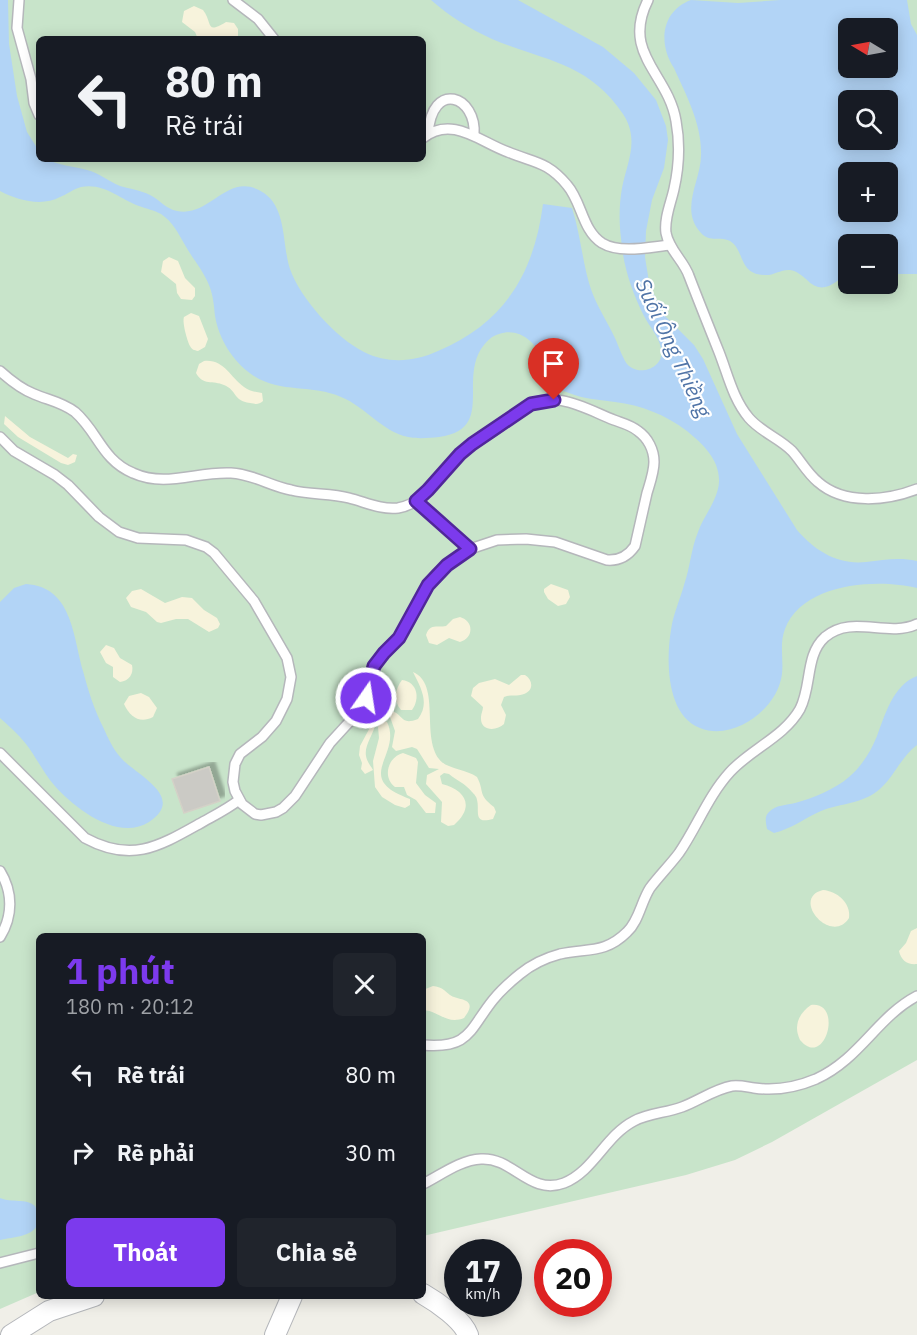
<!DOCTYPE html>
<html lang="vi">
<meta charset="utf-8">
<style>
:root{--surface:#171b24;--page:#20242c;--text:#f1f3f6;--muted:#9ea1a6;--accent:#7c3aed}
body{margin:0;font-family:"IBM Plex Sans",sans-serif;background:var(--page);color:var(--text);height:100vh;display:flex;flex-direction:column;font-size:22px;white-space:nowrap}
*{box-sizing:border-box;margin:0}
p{font-size:20px;color:var(--muted)}
.icon{flex:none;width:33px;height:33px;fill:none;stroke:currentColor;stroke-width:2;stroke-linecap:round;stroke-linejoin:round}
.map{position:relative;flex:1;overflow:hidden}
.details{position:absolute;left:36px;top:933px;width:390px;height:366px;display:flex;flex-direction:column;background:var(--surface);border-radius:9px;box-shadow:0 3px 15px #0003}
.details>*{flex:none}
.top-card{position:absolute;left:36px;top:36px;width:390px;height:126px;border-radius:9px;box-shadow:0 3px 15px #0003;background:#171b24;color:var(--text);overflow:hidden}
.needle{width:39px;rotate:280deg}
.fabs{position:absolute;left:838px;top:18px;display:grid;gap:12px}
.fabs a{display:grid;place-items:center;width:60px;height:60px;border-radius:9px;background:var(--surface);box-shadow:0 3px 15px #0003;font-size:30px}
.speed{position:absolute;left:444px;top:1239px;display:flex;gap:12px;font-size:30px;font-weight:700;text-align:center}
.speed>*{display:grid;place-content:center;width:78px;height:78px;border-radius:50%;background:var(--surface);box-shadow:0 3px 15px #0003;line-height:1}
.speed small{font-size:15px;font-weight:400}
.speed .limit{border:9px solid #d22;background:#fff;color:#111}
.pin{position:absolute;display:grid;place-items:center;width:51px;height:51px;color:#fff;margin:-62px -26px;border-radius:50% 50% 50% 0;rotate:-45deg;box-shadow:0 0 6px #0007}
.pin .icon{rotate:45deg}
.me{position:absolute;width:66px;margin:-33px;rotate:13deg;stroke-linejoin:round;filter:drop-shadow(0 0 4px #0008)}
.turn{display:flex;align-items:center;gap:21px;height:126px;padding:0 30px;font-size:27px}
.turn .icon{width:78px;height:78px;stroke-width:2.5}
.turn b{display:block;font-size:42px;line-height:51px}
.round{display:grid;place-items:center;flex:none;width:63px;height:63px;border-radius:9px;background:var(--page)}
.summary{display:flex;align-items:center;justify-content:space-between;height:102px;padding:0 30px}
h1{font-size:36px;font-weight:800;line-height:45px;color:var(--accent)}
.button{display:flex;gap:12px;margin-top:auto;padding:12px 30px}
.button a{flex:1;height:69px;border-radius:9px;background:var(--accent);color:#fff;font-size:24px;font-weight:800;line-height:69px;text-align:center}
.button a+a{background:var(--page);color:var(--text)}
ul{padding:0;list-style:none}
li{display:flex;align-items:center;gap:18px;height:78px;padding:0 30px}
li div{flex:1}
li b{display:block;font-size:22px}
li em{font-style:normal}
.map>svg:first-child{display:block}
</style>
<div class="map">
<svg width="917" height="1335" viewBox="0 0 917 1335">
<defs>
<filter id="shadow"><feDropShadow dx="5.5" dy="-5.5" stdDeviation="1.5" flood-color="#0004"/></filter>
</defs>
<rect width="100%" height="100%" fill="#f0efe8"/>
<path fill="#c8e4ca" fill-rule="evenodd" d="M0,0H917V1060L772,1142L735,1160L686,1175L423,1236V936H39V1292L0,1309ZM849,28H888V68H849ZM39,39H423V159H39ZM849,100H888V140H849ZM849,172H888V212H849ZM849,244H888V284H849Z"/>
<g fill="#f7f3dc">
<path d="M194,6L203,10C213,23 205,35 226,22L234,23L238,29V39H198L195,32L182,22L184,11Z"/>
<polygon points="169,257 178,261 185,278 195,288 195,296 192,300 181,299 177,293 176,284 161,272 163,261"/>
<path d="M191,313L199,316L208,339L205,347L198,351C194,350 192,350 190,346C187,340 182,322 184,317Z"/>
<path d="M204,361C224,359 230,377 244,387C249,391 256,392 262,393L263,401C258,405 256,404 250,403C233,401 237,390 224,385C213,380 203,386 196,373L199,364Z"/>
<polygon points="5,416 30,437 68,458 73,454 77,455 75,462 68,465 61,463 18,437 4,424"/>
<polygon points="551,584 568,590 570,597 566,604 558,606 548,599 544,592 544,589"/>
<polygon points="141,589 165,603 182,597 192,598 204,610 217,618 220,624 218,628 209,632 188,619 176,619 161,623 157,622 146,612 131,607 126,598 132,591"/>
<path d="M460,617C474,621 474,638 460,642L449,638L437,645L429,643L426,635C430,623 437,628 446,626L453,619Z"/>
<path d="M106,645L114,648L120,658L132,665C134,674 129,681 120,682L113,677V667L106,663L100,652Z"/>
<path d="M413,672C441,684 421,735 439,759C446,769 466,769 477,777C485,792 477,794 494,807L496,812L493,819C472,825 480,810 477,800C477,797 474,794 472,792C466,784 456,780 449,774L444,773L440,776L442,784C466,790 475,807 454,825L448,826L441,822L442,802L426,784L427,775L439,769L429,768L417,749L412,747L396,751L392,747L395,731L389,714L391,711C404,714 400,726 418,719C430,703 421,688 413,672Z"/>
<path d="M521,675H525C533,680 534,690 524,694C517,697 511,694 504,697L501,705L506,715L504,724C497,731 480,732 481,717C481,714 483,710 483,707L471,696L473,688L479,683L495,679L509,685Z"/>
<path d="M402,680C418,682 420,699 412,710H401C393,701 395,689 402,680Z"/>
<path d="M141,693L149,697L157,708L153,717C140,724 130,717 124,704L129,696Z"/>
<path d="M374,720L376,722C374,734 364,745 366,756C367,762 371,766 373,770L365,774L361,769L362,763L359,755L360,746Z"/>
<path d="M381,720L387,722C403,755 351,778 410,799V805L405,808L395,805L382,797L375,787L373,761L379,738L378,727Z"/>
<path d="M403,753L416,758L418,762L416,783L425,795L436,803L435,813H426L416,800L407,795L404,787H395C382,777 388,757 403,753Z"/>
<path d="M823,890C837,891 851,903 849,918C831,946 790,898 823,890Z"/>
<path d="M917,928V964C907,965 901,960 899,951L906,943L911,931Z"/>
<path d="M433,986C442,987 444,990 450,995C458,1001 480,997 464,1018C447,1025 439,1011 423,1010V990Z"/>
<path d="M811,1005C844,1001 825,1070 800,1040C793,1026 799,1013 811,1005Z"/>
</g>
<g fill="#b2d4f6" fill-rule="evenodd">
<path d="M0,0H8L9,44L17,96L27,132L39,151V159C48,159 52,162 60,164C69,167 78,167 87,170C99,173 108,181 120,186C130,189 140,190 150,195C160,200 166,209 177,211C211,218 228,169 264,193C287,209 282,245 290,269C300,298 336,338 364,352C388,364 414,362 438,351C504,323 534,274 543,204L572,208C580,233 582,258 589,283C594,301 604,316 612,332C617,341 620,352 625,361C635,379 666,369 661,348C659,337 649,326 644,316C632,292 623,266 621,238C619,222 619,205 622,188C627,162 640,140 623,114C588,62 544,61 492,39C470,29 449,16 431,0H518L603,47L634,73L656,100L666,126L668,140L664,168L652,200L646,231L645,257L649,282L658,304L664,315L694,345L703,359L737,434L797,530C815,551 838,565 866,562C884,560 899,557 917,561V588C877,578 802,583 785,629C778,647 786,665 780,683C771,713 731,741 700,728C666,715 666,660 671,630C673,614 680,600 684,585C690,568 691,549 698,532C704,515 718,500 719,482C720,460 703,444 687,431C666,415 641,405 615,402C600,400 584,399 569,393C562,391 555,386 550,380C546,373 545,365 542,358C535,341 518,327 499,334C491,336 486,342 481,349C460,383 494,429 439,437C429,438 418,439 408,437C381,431 366,407 341,397C312,384 278,394 251,374C232,360 219,339 215,316C214,305 213,295 209,285C203,270 192,258 185,245C178,233 173,222 161,214C154,210 147,209 139,206C119,199 105,183 81,187C73,189 68,194 60,197C42,207 17,200 0,191Z"/>
<path d="M691,0L738,3L780,0H907L911,24L917,35V274H888V244H849V272C835,282 823,297 806,279C801,275 797,271 790,270C781,269 773,276 764,275C738,274 745,250 730,241C721,236 710,243 701,233C679,209 701,181 701,155C702,124 686,95 674,68C658,44 661,11 691,0ZM849,28H888V68H849ZM849,100H888V140H849ZM849,172H888V212H849Z"/>
<path d="M26,584C72,587 73,635 83,671C88,690 94,709 103,727C108,738 113,749 121,758C136,775 187,797 149,822C118,842 74,808 54,785C43,772 36,757 26,744C18,734 9,726 0,718V602L14,588Z"/>
<path d="M917,676V745C901,757 895,775 881,788C864,804 841,803 821,811C805,818 791,829 774,833L767,829C766,823 764,816 769,812C775,805 787,805 795,803C813,798 834,790 849,777C862,766 871,751 877,736C885,715 893,685 917,676Z"/>
<path d="M0,1198C12,1203 26,1198 35,1206C48,1236 19,1236 0,1240Z"/>
</g>
<polygon fill="#cbcac5" stroke="#d4d1c7" stroke-width="1.5" filter="url(#shadow)" points="209,767 220,801 184,813 172,779"/>
<g fill="none" stroke-linecap="round" stroke-linejoin="round">
<g stroke="#b5b7bb" stroke-width="12">
<g id="lane">
<polyline points="19,0 17,28 31,79 34,103 39,115"/>
<polyline points="233,0 258,19 274,39"/>
<path d="M648,0C621,54 668,73 676,121C680,143 679,167 674,189C671,203 664,218 666,233C669,250 684,261 689,276C699,302 709,327 719,352C728,375 733,399 749,418C761,432 779,438 792,451C801,461 807,473 818,482C844,505 886,501 917,489"/>
<path d="M428,134C432,79 477,96 474,135"/>
<path d="M423,138C452,115 480,142 508,152C534,163 547,161 567,185C582,202 582,230 602,243C620,254 650,247 670,245"/>
<path d="M0,371C10,380 21,389 34,394C48,400 62,402 75,412C98,432 102,460 133,473C166,488 197,471 231,473C253,474 270,486 291,490C310,495 330,493 349,498C365,502 381,510 398,508C422,504 434,483 449,466C462,450 479,441 495,430C505,423 514,415 524,408C554,388 586,409 614,420C622,423 631,425 638,431C648,438 654,450 654,462C654,472 650,483 647,493C643,511 639,528 635,546C628,556 619,561 607,560L555,542L526,539L497,540L470,549L458,556L436,574L428,585L399,638L383,653L374,666L362,708L330,743L295,796L283,808L276,812L261,815L255,814L242,804L235,791L233,782L235,764L240,754L262,737L276,721L287,699L291,677L287,658L254,601L214,553L206,547L186,540L138,538L119,532L99,517L68,485L55,475L14,451L0,437"/>
<polyline points="416,501 470,549"/>
<path d="M0,753L85,838C131,863 158,847 199,824C213,816 226,810 239,800"/>
<path d="M0,871C13,892 13,916 0,937"/>
<path d="M423,1045C470,1049 469,1030 493,1000C501,990 510,982 520,974C531,965 545,958 560,954C587,948 605,954 627,932C639,921 641,902 650,888C659,876 670,865 679,853C697,827 708,796 730,772C751,749 784,737 800,709C812,686 805,655 825,637C852,614 887,638 917,624"/>
<path d="M423,1184C441,1175 460,1160 481,1159C513,1157 530,1196 564,1183C594,1171 605,1136 634,1121C649,1113 666,1113 682,1107C698,1101 715,1089 732,1086C740,1085 747,1087 754,1088C775,1091 797,1087 816,1079C860,1059 877,1017 917,996"/>
<polyline points="0,1263 39,1253"/>
</g>
</g>
<g stroke="#b5b7bb" stroke-width="22">
<g id="street">
<path d="M423,1294C437,1302 463,1320 468,1335"/>
<polyline points="11,1335 49,1311 94,1296"/>
<polyline points="275,1335 292,1296"/>
</g>
</g>
<use href="#lane" stroke="#fff" stroke-width="9"/>
<use href="#street" stroke="#fff" stroke-width="20"/>
</g>
<g fill="none" stroke-linecap="round" stroke-linejoin="round">
<g stroke="#51269a" stroke-width="15">
<polyline id="route" points="366,698 374,666 384,653 399,638 428,585 447,565 470,549 416,501 428,490 460,454 472,444 531,404 554,400"/>
</g>
<use href="#route" stroke="#7c3aed" stroke-width="10"/>
</g>
<g text-anchor="middle" stroke-width="4.5" stroke-linejoin="round" paint-order="stroke">
<g font-size="21" font-style="italic" fill="#5074a7" stroke="#fff">
<text transform="translate(673 348) rotate(65)" y="7">Suối Ông Thiềng</text>
</g>
</g>
</svg>
<div class="fabs">
<a><svg class="needle" viewBox="-14 -14 28 28"><path d="M0-13l5 13h-10z" fill="#e53935"/><path d="M0 13l5-13h-10z" fill="#9ea1a6"/></svg></a>
<a><svg class="icon" aria-label="search" viewBox="0 0 24 24"><circle cx="10" cy="10" r="6"/><path d="M15 15l6 6"/></svg></a>
<a>+</a>
<a>−</a>
</div>
<div class="speed"><div>17<small>km/h</small></div><div class="limit">20</div></div>
<div class="pin" style="left:554px;top:400px;background:#d93025"><svg class="icon" aria-label="arrive" viewBox="0 0 24 24"><path d="M6 21V4h12l-3 4 3 4H6"/></svg></div>
<svg class="me" style="left:366px;top:698px" viewBox="-20 -20 40 40"><circle r="17" fill="#7c3aed" stroke="#fff" stroke-width="3"/><path d="M0-11L8 9 0 5-8 9z" fill="#fff"/></svg>
<div class="top-card">
<div class="turn"><svg class="icon" aria-label="left" viewBox="0 0 24 24"><path d="M17 20v-9H6M10 6l-5 5 5 5"/></svg><div><b>80 m</b>Rẽ trái</div></div>
</div>
<section class="details">
<div class="summary"><div><h1>1 phút</h1><p>180 m · 20:12</p></div><a class="round"><svg class="icon" aria-label="close" viewBox="0 0 24 24"><path d="M6 6l12 12M18 6L6 18"/></svg></a></div>
<ul>
<li><svg class="icon" aria-label="left" viewBox="0 0 24 24"><path d="M17 20v-9H6M10 6l-5 5 5 5"/></svg><div><b>Rẽ trái</b></div><em>80 m</em></li>
<li><svg class="icon" aria-label="right" viewBox="0 0 24 24"><path d="M7 20v-9h11M14 6l5 5-5 5"/></svg><div><b>Rẽ phải</b></div><em>30 m</em></li>
</ul>
<div class="button"><a>Thoát</a><a>Chia sẻ</a></div>
</section>
</div>
